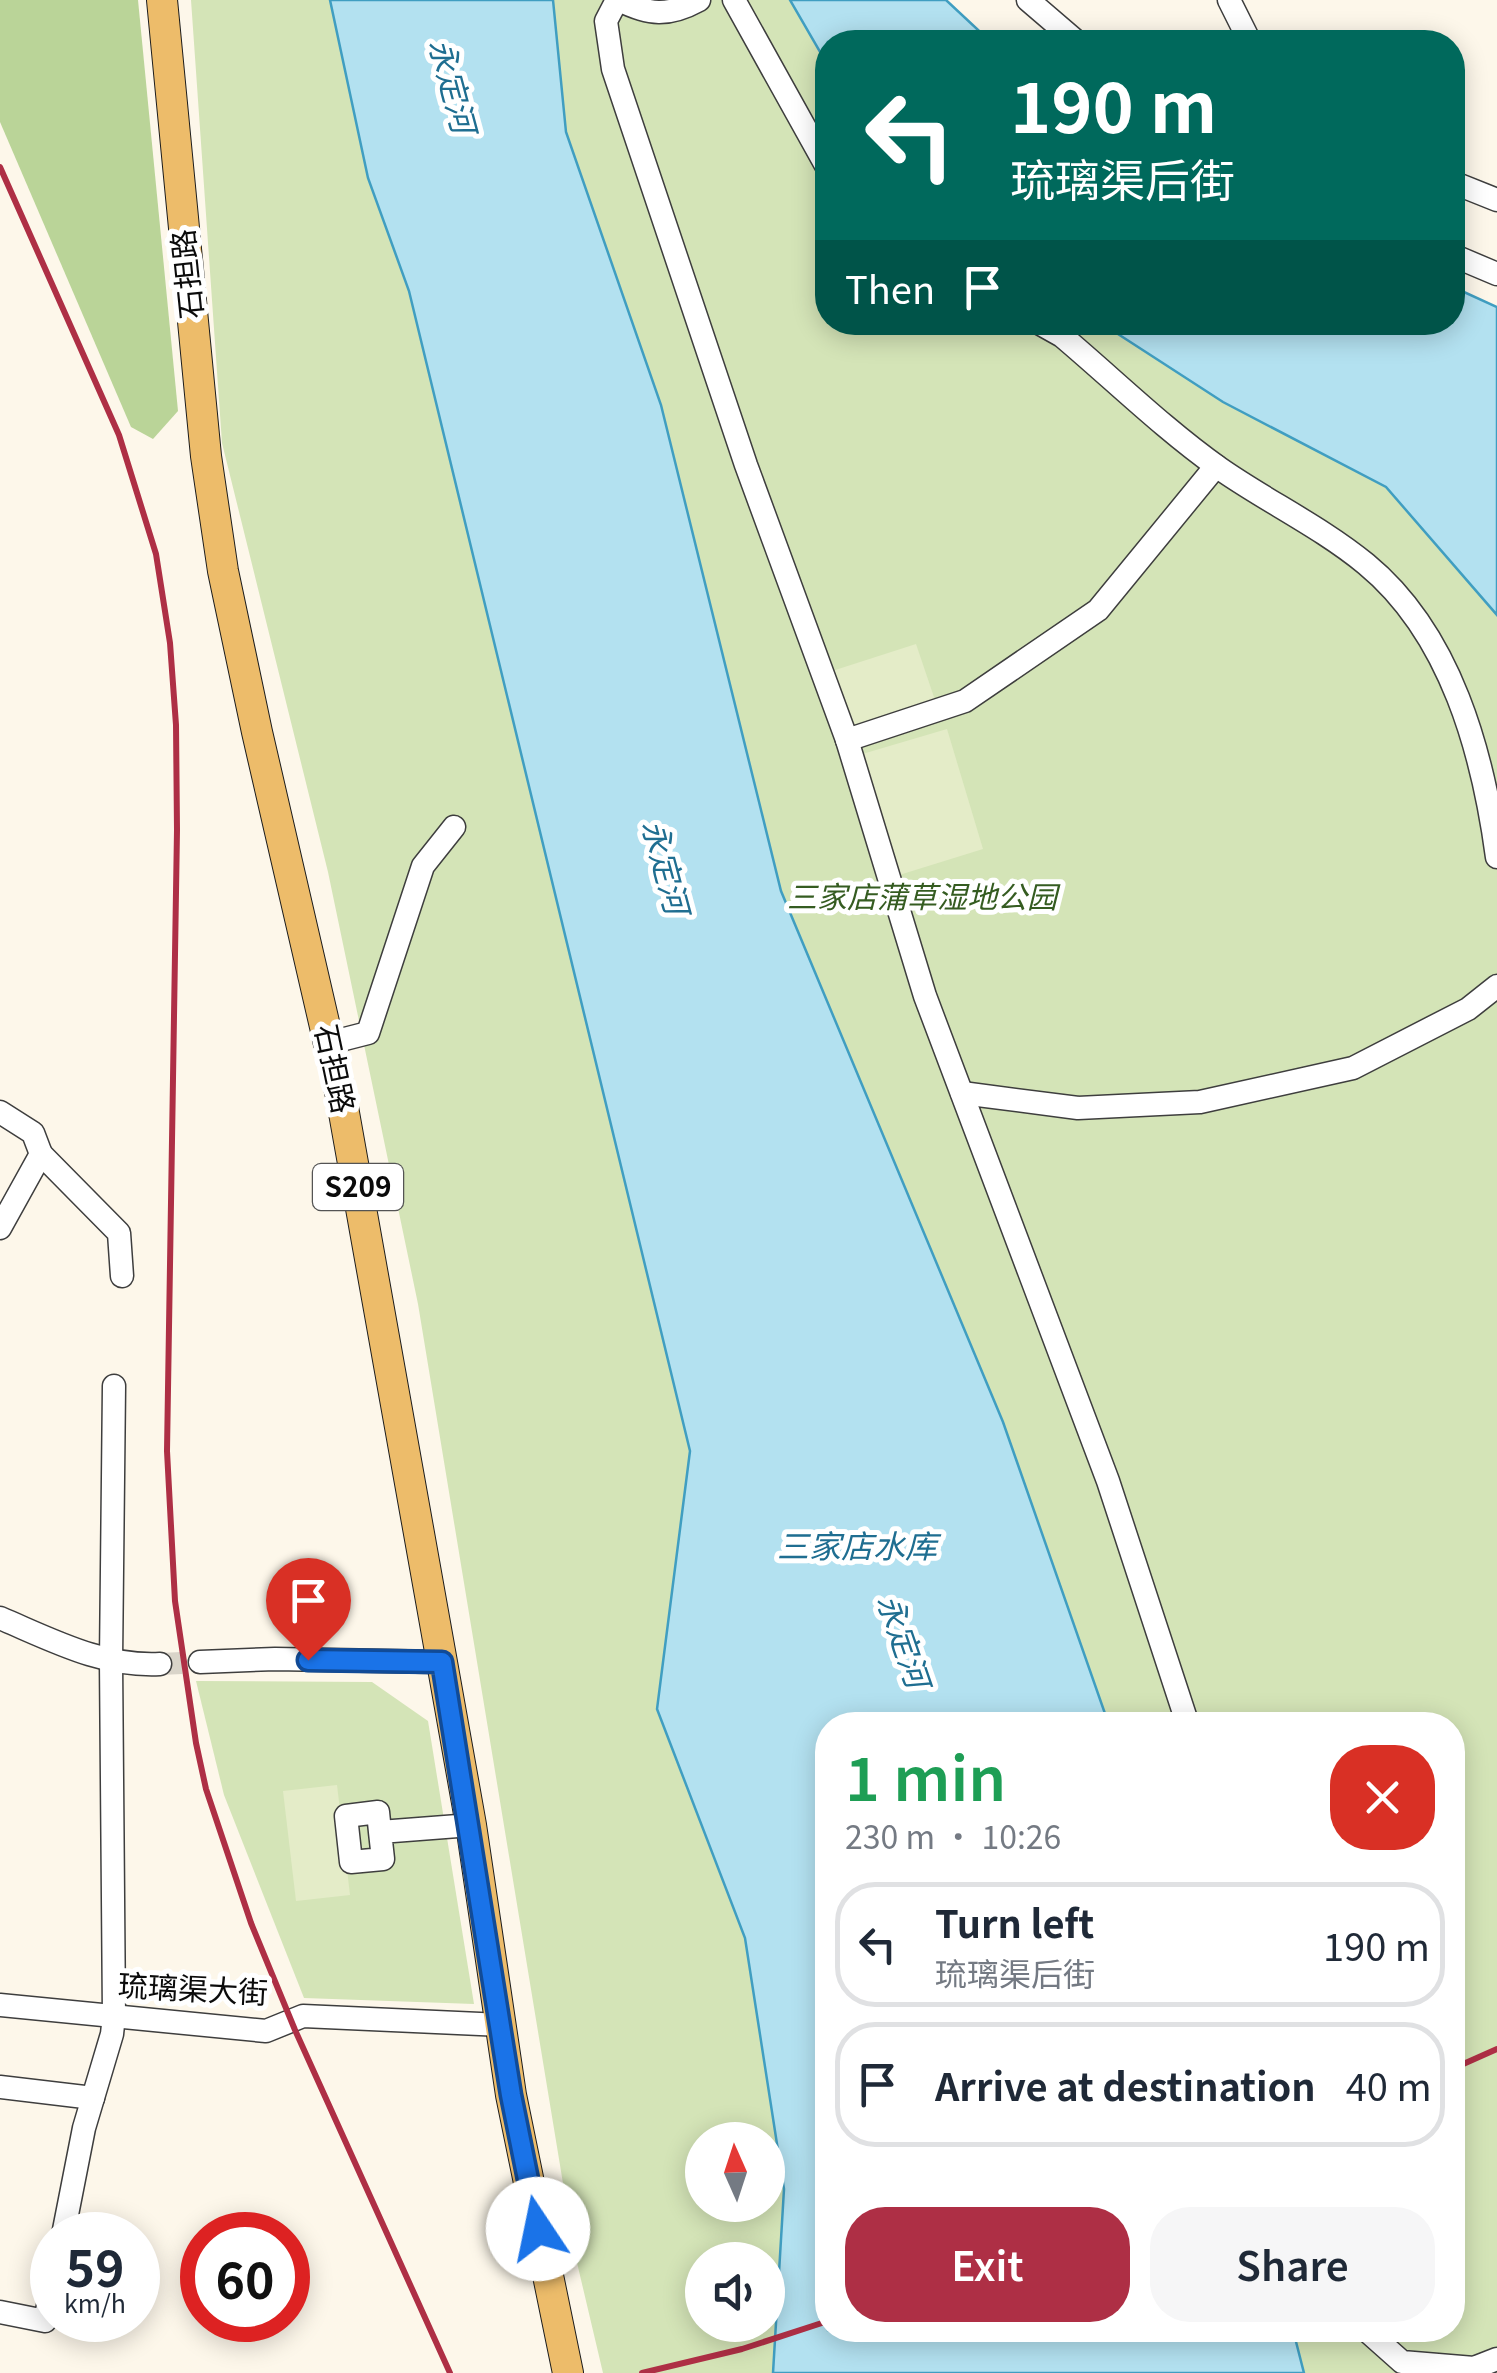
<!DOCTYPE html>
<meta charset="utf-8">
<style>
:root{--surface:#fff;--page:#f6f6f7;--text:#1f2937;--muted:#747a83;--line:#e0e1e3;--accent:#ae2f45}
body{margin:0;font-family:Georgia,"Noto Sans SC",serif;background:var(--page);color:var(--text);height:100vh;display:flex;flex-direction:column;font-size:38px;white-space:nowrap}
*{box-sizing:border-box;margin:0}
p{font-size:32px;color:var(--muted)}
.icon{flex:none;width:55px;height:55px;fill:none;stroke:currentColor;stroke-width:2;stroke-linecap:round;stroke-linejoin:round}
.map{position:relative;flex:1;overflow:hidden}
.sheet{position:absolute;left:815px;top:1712px;width:650px;height:630px;display:flex;flex-direction:column;background:var(--surface);border-radius:40px;box-shadow:0 5px 25px #0003}
.sheet>*{flex:none}
.banner{position:absolute;left:815px;top:30px;width:650px;height:305px;border-radius:40px;box-shadow:0 5px 25px #0003;background:#00695c;color:#fff;overflow:hidden}
.needle{width:65px;rotate:357deg}
.tools{position:absolute;left:685px;top:2122px;display:grid;gap:20px}
.tools a{display:grid;place-items:center;width:100px;height:100px;border-radius:50%;background:var(--surface);box-shadow:0 5px 25px #0003;font-size:50px}
.speed{position:absolute;left:30px;top:2212px;display:flex;gap:20px;font-size:50px;font-weight:700;text-align:center}
.speed>*{display:grid;place-content:center;width:130px;height:130px;border-radius:50%;background:var(--surface);box-shadow:0 5px 25px #0003;line-height:1}
.speed small{font-size:25px;font-weight:400}
.speed .limit{border:15px solid #d22;background:#fff;color:#111}
.pin{position:absolute;display:grid;place-items:center;width:85px;height:85px;color:#fff;margin:-102px -42px;border-radius:50% 50% 50% 0;rotate:-45deg;box-shadow:0 0 10px #0007}
.pin .icon{rotate:45deg}
.me{position:absolute;width:110px;margin:-55px;rotate:349deg;stroke-linejoin:round;filter:drop-shadow(0 0 8px #0008)}
.turn{display:flex;align-items:center;gap:35px;height:210px;padding:0 30px;font-size:45px}
.turn .icon{width:130px;height:130px;stroke-width:2.5}
.turn b{display:block;font-size:70px;line-height:85px}
.then{display:flex;align-items:center;height:95px;padding:0 30px;background:#0003;gap:20px;font-size:38px}
.round{display:grid;place-items:center;flex:none;width:105px;height:105px;border-radius:40px;background:var(--page)}
.summary{display:flex;align-items:center;justify-content:space-between;height:170px;padding:0 30px}
h1{font-size:60px;font-weight:600;line-height:75px;color:#1e9e55}
.button{display:flex;gap:20px;margin-top:auto;padding:20px 30px}
.button a{flex:1;height:115px;border-radius:40px;background:var(--accent);color:#fff;font-size:40px;font-weight:600;line-height:115px;text-align:center}
.button a+a{background:var(--page);color:var(--text)}
ul{padding:0;list-style:none}
li{display:flex;align-items:center;gap:30px;height:125px;margin:0 20px 15px;padding:0 10px;border:5px solid var(--line);border-radius:40px}
li div{flex:1}
li b{display:block;font-size:38px}
li em{font-style:normal}
.map>svg:first-child{display:block}
</style>
<div class="map">
<svg width="1497" height="2373" viewBox="0 0 1497 2373">
<rect width="100%" height="100%" fill="#fdf7ea"/>
<g fill="#d4e4b7" fill-rule="evenodd">
<path d="M191,0H946L991,42H828V322H1452L1453,287L1497,307V2373H603L574,2250L418,1304L328,872L222,443ZM828,1725H1452V2330H828ZM702,2140H768V2205H702ZM702,2260H768V2325H702Z"/>
<polygon points="196,1681 372,1682 428,1721 474,2004 304,1998 224,1795"/>
</g>
<polygon fill="#bad498" points="0,0 138,0 178,411 153,439 131,427 0,122"/>
<g fill="#e4ecc8">
<polygon points="916,644 937,706 851,734 829,672"/>
<polygon points="947,729 983,849 896,876 859,755"/>
<polygon points="337,1785 350,1895 296,1901 283,1791"/>
</g>
<g fill="#b3e1f0" stroke="#409ec1" stroke-width="2.5">
<polygon points="330,0 553,0 566,132 661,405 781,891 1003,1422 1109,1725 828,1725 828,2330 1293,2330 1304,2373 773,2373 784,2189 745,1938 657,1709 690,1451 409,291 368,178"/>
<polygon points="790,0 946,0 991,42 828,42 827,64"/>
<polygon points="1453,287 1497,307 1497,615 1386,487 1223,402 1101,323 1452,322"/>
</g>
<g fill="none" stroke-linecap="round" stroke-linejoin="round">
<polyline stroke="#d9d4c9" stroke-width="22" stroke-dasharray="22 11" stroke-linecap="butt" points="160,1664 200,1662"/>
<g stroke="#3e3e3e" stroke-width="25">
<g id="minor">
<polyline points="617,0 606,21 613,69 746,465 847,740 925,996 1108,1481 1188,1725"/>
<path d="M619,0C649,15 668,17 699,0"/>
<polyline points="734,0 828,169"/>
<polyline points="1028,0 1077,42"/>
<polyline points="1229,0 1250,42"/>
<polyline points="1452,182 1497,200"/>
<polyline points="1452,255 1497,274"/>
<path d="M1037,322L1062,336C1113,379 1164,429 1219,468C1266,501 1321,527 1366,564C1451,634 1483,753 1497,857"/>
<polyline points="847,740 965,701 1098,610 1216,466"/>
<polyline points="329,1043 368,1033 423,866 454,827"/>
<polyline points="962,1093 1078,1108 1200,1102 1353,1068 1468,1009 1497,986"/>
<polyline points="0,1112 33,1133 41,1154 0,1228"/>
<polyline points="41,1154 119,1233 122,1276"/>
<path d="M0,1618C52,1640 102,1667 160,1664"/>
<polyline points="200,1662 275,1659 443,1662"/>
<polyline points="380,1832 378,1812 346,1816 351,1862 383,1859 380,1832 471,1825"/>
<polyline points="0,2005 266,2031 303,2016 502,2025"/>
<polyline points="0,2087 93,2098"/>
<polyline points="63,2235 84,2128 112,2034 114,2016 111,1661 114,1386"/>
<polyline points="0,2312 45,2321 52,2286"/>
<polyline points="1366,2330 1402,2362 1474,2368 1497,2359"/>
</g>
</g>
<g stroke="#1c1c1c" stroke-width="32">
<polyline id="major" points="162,0 206,456 223,571 257,732 341,1096 471,1825 511,2095 568,2373"/>
</g>
<use href="#minor" stroke="#fff" stroke-width="22"/>
<use href="#major" stroke="#edbc6a" stroke-width="30"/>
<g stroke="#ae2f45" stroke-width="6">
<polyline points="0,167 119,435 156,554 170,643 176,725 177,830 167,1451 175,1601 196,1743 206,1789 251,1923 295,2030 450,2373"/>
<polyline points="1452,2069 1497,2049"/>
<polyline points="642,2373 742,2349 828,2321"/>
</g>
</g>
<g fill="none" stroke-linecap="round" stroke-linejoin="round">
<g stroke="#114b97" stroke-width="25">
<polyline id="route" points="308,1660 442,1662 511,2095 538,2229"/>
</g>
<use href="#route" stroke="#1a73e8" stroke-width="18"/>
</g>
<g text-anchor="middle" stroke-width="10" stroke-linejoin="round" paint-order="stroke">
<rect fill="#fff" stroke="#545454" stroke-width="2.5" x="313" y="1164" width="90" height="46" rx="8"/>
<g font-size="28" font-weight="bold" fill="#0b0b0b">
<text x="358" y="1197">S209</text>
</g>
<g font-size="30" fill="#0b0b0b" stroke="#fff">
<text transform="translate(188 274) rotate(-96)" y="10">石担路</text>
<text transform="translate(334 1069) rotate(78)" y="10">石担路</text>
<text transform="translate(193 1990) rotate(3)" y="10">琉璃渠大街</text>
</g>
<g font-size="30" font-style="italic" fill="#355c21" stroke="#fff">
<text x="922" y="908">三家店蒲草湿地公园</text>
</g>
<g font-size="32" font-style="italic" fill="#1f6e91" stroke="#fff">
<text transform="translate(452 86) rotate(75)" y="11">永定河</text>
<text transform="translate(665 867) rotate(75)" y="11">永定河</text>
<text x="857" y="1558">三家店水库</text>
<text transform="translate(903 1641) rotate(71)" y="11">永定河</text>
</g>
</g>
</svg>
<div class="tools">
<a><svg class="needle" viewBox="-14 -14 28 28"><path d="M0-13l5 13h-10z" fill="#e53935"/><path d="M0 13l5-13h-10z" fill="#747a83"/></svg></a>
<a><svg class="icon" aria-label="sound" viewBox="0 0 24 24"><path d="M4 9h4l5-4v14l-5-4H4zM17 9q2 3 0 6"/></svg></a>
</div>
<div class="speed"><div>59<small>km/h</small></div><div class="limit">60</div></div>
<div class="pin" style="left:308px;top:1660px;background:#d93025"><svg class="icon" aria-label="arrive" viewBox="0 0 24 24"><path d="M6 21V4h12l-3 4 3 4H6"/></svg></div>
<svg class="me" style="left:538px;top:2229px" viewBox="-20 -20 40 40"><circle r="19" fill="#fff"/><path d="M0-13L10 11 0 6-10 11z" fill="#1a73e8"/></svg>
<div class="banner">
<div class="turn"><svg class="icon" aria-label="left" viewBox="0 0 24 24"><path d="M17 20v-9H6M10 6l-5 5 5 5"/></svg><div><b>190 m</b>琉璃渠后街</div></div>
<div class="then">Then<svg class="icon" aria-label="arrive" viewBox="0 0 24 24"><path d="M6 21V4h12l-3 4 3 4H6"/></svg></div>
</div>
<section class="sheet">
<div class="summary"><div><h1>1 min</h1><p>230 m · 10:26</p></div><a class="round" style="background:#d93025;color:#fff"><svg class="icon" aria-label="close" viewBox="0 0 24 24"><path d="M6 6l12 12M18 6L6 18"/></svg></a></div>
<ul>
<li><svg class="icon" aria-label="left" viewBox="0 0 24 24"><path d="M17 20v-9H6M10 6l-5 5 5 5"/></svg><div><b>Turn left</b><p>琉璃渠后街</p></div><em>190 m</em></li>
<li><svg class="icon" aria-label="arrive" viewBox="0 0 24 24"><path d="M6 21V4h12l-3 4 3 4H6"/></svg><div><b>Arrive at destination</b></div><em>40 m</em></li>
</ul>
<div class="button"><a>Exit</a><a>Share</a></div>
</section>
</div>
